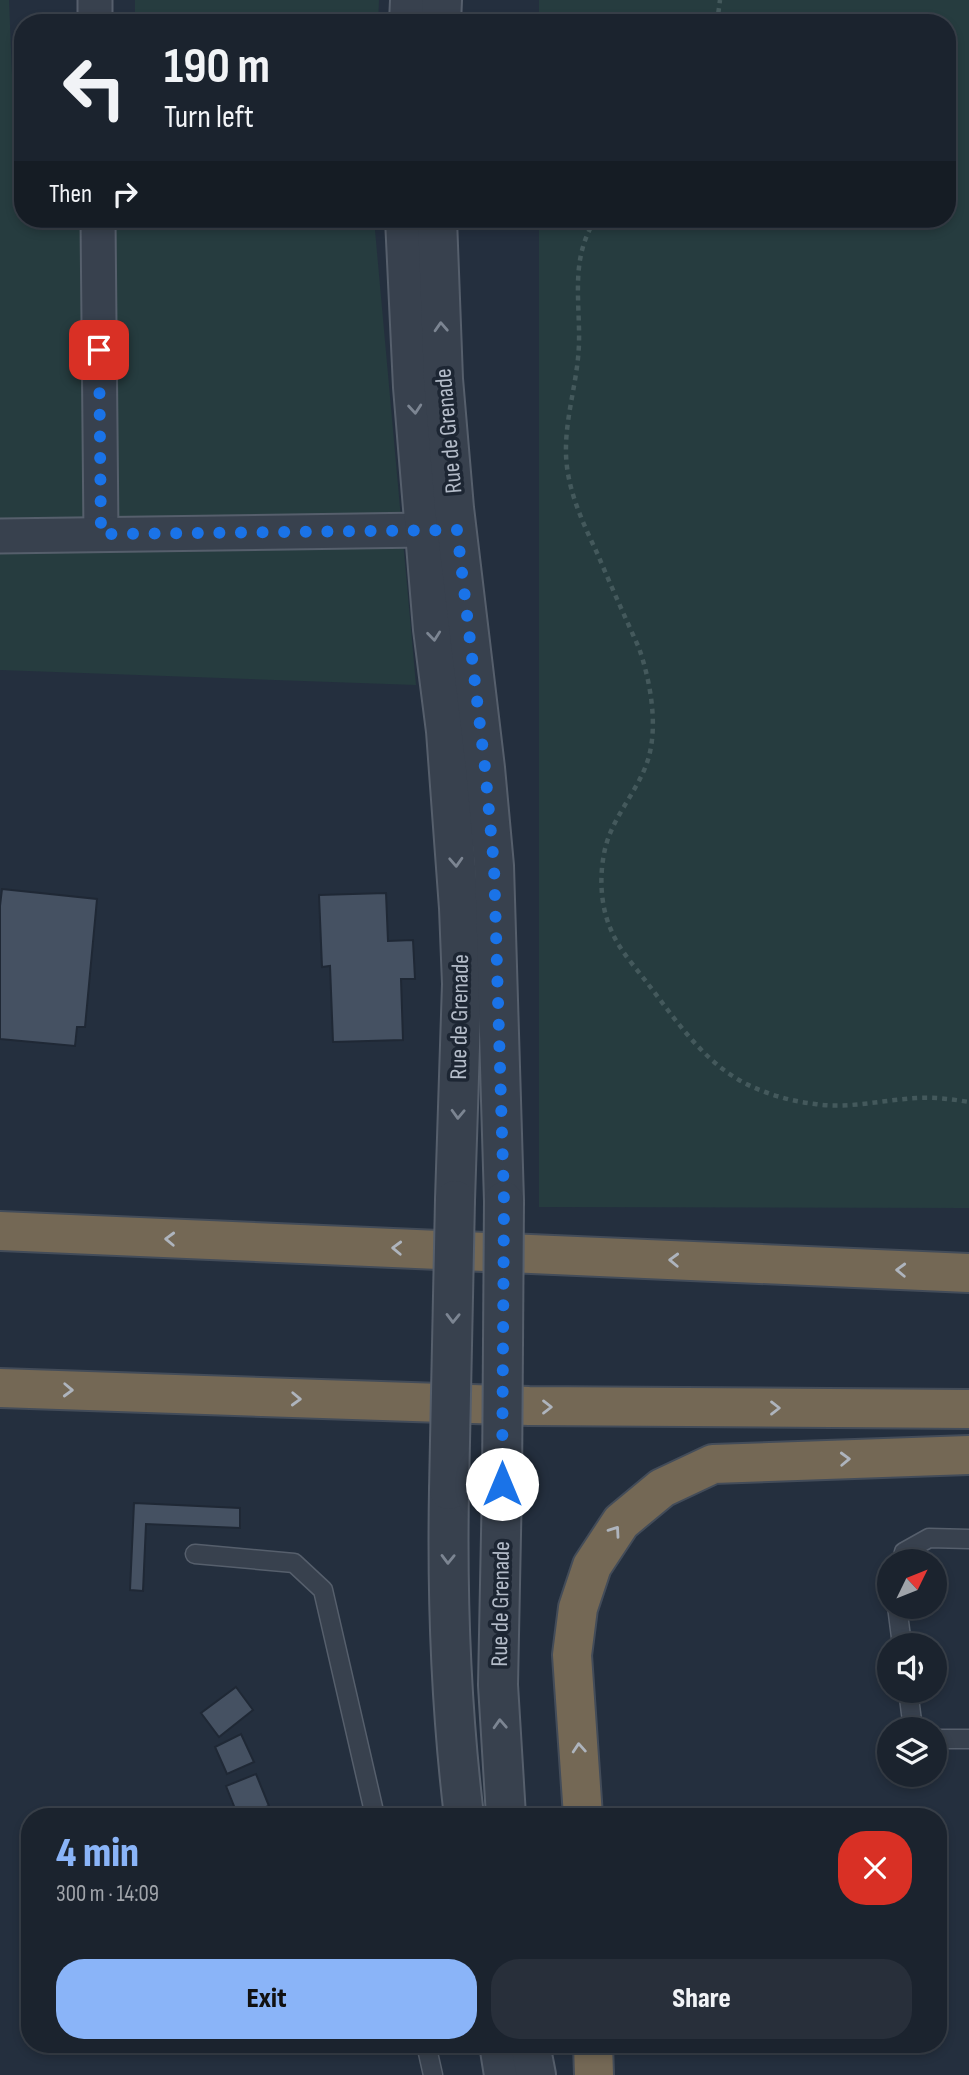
<!DOCTYPE html>
<meta charset="utf-8">
<style>
:root{--surface:#1b232e;--page:#282f3a;--text:#f1f3f6;--muted:#a0a4aa;--line:#39404a;--accent:#8ab4f8}
body{margin:0;font-family:"Sofia Sans Condensed",sans-serif;background:var(--page);color:var(--text);height:100vh;display:flex;flex-direction:column;font-size:26px;white-space:nowrap}
*{box-sizing:border-box;margin:0}
p{font-size:23px;color:var(--muted)}
.icon{flex:none;width:38px;height:38px;fill:none;stroke:currentColor;stroke-width:2;stroke-linecap:round;stroke-linejoin:round}
.map{position:relative;flex:1;overflow:hidden}
.drawer{position:absolute;left:21px;top:1808px;width:926px;height:245px;display:flex;flex-direction:column;background:var(--surface);border-radius:28px;box-shadow:0 4px 10px #0003,0 0 0 2px var(--line)}
.drawer>*{flex:none}
.hud{position:absolute;left:14px;top:14px;width:942px;height:214px;border-radius:28px;box-shadow:0 4px 10px #0003,0 0 0 2px var(--line);background:#1b232e;color:var(--text);overflow:hidden}
.needle{width:46px;rotate:47deg}
.controls{position:absolute;left:877px;top:1549px;display:grid;gap:14px}
.controls a{display:grid;place-items:center;width:70px;height:70px;border-radius:50%;background:var(--surface);box-shadow:0 4px 10px #0003,0 0 0 2px var(--line);font-size:35px}
.pin{position:absolute;display:grid;place-items:center;width:60px;height:60px;color:#fff;margin:-30px;border-radius:14px;box-shadow:0 4px 10px #0006}
.me{position:absolute;width:77px;margin:-38px;rotate:0deg;stroke-linejoin:round;filter:drop-shadow(0 0 5px #0008)}
.turn{display:flex;align-items:center;gap:24px;height:147px;padding:0 35px;font-size:32px}
.turn .icon{width:91px;height:91px;stroke-width:2.5}
.turn b{display:block;font-size:49px;line-height:60px}
.then{display:flex;align-items:center;height:66px;padding:0 35px;background:#0003;gap:14px;font-size:26px}
.round{display:grid;place-items:center;flex:none;width:74px;height:74px;border-radius:28px;background:var(--page)}
.summary{display:flex;align-items:center;justify-content:space-between;height:119px;padding:0 35px}
h1{font-size:42px;font-weight:800;line-height:52px;color:var(--accent)}
.cta{display:flex;gap:14px;margin-top:auto;padding:14px 35px}
.cta a{flex:1;height:80px;border-radius:28px;background:var(--accent);color:#111;font-size:28px;font-weight:800;line-height:80px;text-align:center}
.cta a+a{background:var(--page);color:var(--text)}
.map>svg:first-child{display:block}
</style>
<div class="map">
<svg width="969" height="2075" viewBox="0 0 969 2075">
<rect width="100%" height="100%" fill="#242f3e"/>
<g fill="#263c3f">
<polygon points="0,0 9,0 15,149 23,150 23,219 374,219 416,685 0,670"/>
<polygon points="135,0 379,0 378,23 135,23"/>
<polygon points="539,0 969,0 969,1208 539,1207 539,219 947,219 947,23 539,23"/>
</g>
<g fill="#455162" stroke="#1f2835" stroke-width="2">
<polygon points="2,889 97,899 85,1027 77,1027 75,1046 0,1039 0,906"/>
<polygon points="386,893 388,941 413,940 415,979 401,979 403,1040 333,1042 330,966 322,967 319,895"/>
<polygon points="134,1503 240,1508 240,1528 146,1524 143,1591 130,1590"/>
<polygon points="236,1687 253,1710 219,1737 201,1713"/>
<polygon points="241,1734 254,1762 227,1774 215,1747"/>
<polygon points="256,1774 269,1806 238,1816 226,1786"/>
</g>
<g fill="none" stroke-linecap="round" stroke-linejoin="round">
<g stroke="#565f6c" stroke-width="21">
<g id="service">
<polyline points="195,1554 294,1563 323,1590 375,1816"/>
<polyline points="902,1561 904,1552 929,1538 969,1539"/>
<polyline points="897,1606 902,1645"/>
<polyline points="908,1690 913,1729"/>
<polyline points="934,1739 969,1739"/>
<polyline points="426,2044 433,2075"/>
</g>
</g>
<g stroke="#565f6c" stroke-width="37">
<g id="minor">
<polyline points="95,0 95,23"/>
<polyline points="98,219 101,534"/>
<polyline points="0,536 425,530"/>
</g>
</g>
<g stroke="#565f6c" stroke-width="42">
<g id="tertiary">
<polyline points="409,23 410,0"/>
<polyline points="441,23 442,0"/>
<polyline points="405,219 413,387 433,629 446,731 459,908 462,984 455,1200"/>
<polyline points="437,219 443,379 454,508 485,768 494,866 504,1201"/>
<polyline points="502,1484 498,1685 506,1816"/>
<path d="M449,1490C447,1599 451,1708 464,1816"/>
<polyline points="499,2044 504,2075"/>
<polyline points="530,2044 536,2075"/>
</g>
</g>
<g stroke="#434c59" stroke-width="42">
<g id="motorway">
<polyline points="0,1231 969,1273"/>
<polyline points="0,1388 529,1406 969,1409"/>
<polyline points="583,1816 572,1655 578,1608 592,1566 621,1522 662,1488 713,1464 969,1455"/>
<polyline points="593,2044 594,2075"/>
</g>
</g>
<g stroke="#44595c" stroke-width="4.5" stroke-dasharray="5 5" stroke-linecap="butt">
<polyline points="717,23 720,0"/>
<path d="M596,219C570,257 580,300 579,343C578,381 565,416 566,454C567,490 583,523 598,555C611,586 625,617 639,648C651,683 660,732 645,768C634,795 612,819 605,849C599,875 600,907 612,932C620,951 636,968 648,984C675,1019 701,1058 739,1080C762,1093 789,1101 815,1104C849,1109 883,1100 916,1098C934,1097 951,1099 969,1102"/>
</g>
<use href="#service" stroke="#38414e" stroke-width="18"/>
<use href="#minor" stroke="#38414e" stroke-width="33"/>
<use href="#tertiary" stroke="#38414e" stroke-width="38"/>
<use href="#motorway" stroke="#746855" stroke-width="38"/>
<g stroke="#565f6c" stroke-width="42" stroke-linecap="butt">
<g id="tertiary-bridge">
<polyline points="502,1484 504,1201"/>
<polyline points="449,1490 455,1200"/>
</g>
</g>
<use href="#tertiary-bridge" stroke="#38414e" stroke-width="38"/>
</g>
<defs><path id="oneway-chevron" d="M-2-3.5L2.5 0L-2 3.5" fill="none" stroke-width="1.6" stroke-linecap="round" stroke-linejoin="round" transform="scale(1.75)"/></defs>
<g stroke="#7c8592">
<use href="#oneway-chevron" transform="translate(441 327) rotate(-93)"/>
<use href="#oneway-chevron" transform="translate(415 409) rotate(85)"/>
<use href="#oneway-chevron" transform="translate(434 636) rotate(84)"/>
<use href="#oneway-chevron" transform="translate(456 862) rotate(87)"/>
<use href="#oneway-chevron" transform="translate(458 1114) rotate(92)"/>
<use href="#oneway-chevron" transform="translate(453 1318) rotate(91)"/>
<use href="#oneway-chevron" transform="translate(448 1559) rotate(91)"/>
<use href="#oneway-chevron" transform="translate(500 1724) rotate(-93)"/>
</g>
<g stroke="#aeb4bd">
<use href="#oneway-chevron" transform="translate(170 1239) rotate(-178)"/>
<use href="#oneway-chevron" transform="translate(397 1248) rotate(-178)"/>
<use href="#oneway-chevron" transform="translate(674 1260) rotate(-178)"/>
<use href="#oneway-chevron" transform="translate(901 1270) rotate(-178)"/>
<use href="#oneway-chevron" transform="translate(68 1390) rotate(2)"/>
<use href="#oneway-chevron" transform="translate(296 1399) rotate(2)"/>
<use href="#oneway-chevron" transform="translate(547 1407)"/>
<use href="#oneway-chevron" transform="translate(775 1408)"/>
<use href="#oneway-chevron" transform="translate(845 1459) rotate(-2)"/>
<use href="#oneway-chevron" transform="translate(615 1531) rotate(-55)"/>
<use href="#oneway-chevron" transform="translate(579 1748) rotate(-94)"/>
</g>
<g fill="none" stroke-linecap="round" stroke-linejoin="round">
<polyline stroke="#1a73e8" stroke-width="12" stroke-dasharray="0 21.6" points="99,350 101,534 457,530 485,768 494,866 504,1201 502,1484"/>
</g>
<g text-anchor="middle" stroke-width="7" stroke-linejoin="round" paint-order="stroke">
<g font-size="24" fill="#b4bcc9" stroke="#1d2633">
<text transform="translate(448 431) rotate(-95)" y="8">Rue de Grenade</text>
<text transform="translate(459 1017) rotate(-89)" y="8">Rue de Grenade</text>
<text transform="translate(500 1604) rotate(-89)" y="8">Rue de Grenade</text>
</g>
</g>
</svg>
<div class="controls">
<a><svg class="needle" viewBox="-14 -14 28 28"><path d="M0-13l5 13h-10z" fill="#e53935"/><path d="M0 13l5-13h-10z" fill="#a0a4aa"/></svg></a>
<a><svg class="icon" aria-label="sound" viewBox="0 0 24 24"><path d="M4 9h4l5-4v14l-5-4H4zM17 9q2 3 0 6"/></svg></a>
<a><svg class="icon" aria-label="layers" viewBox="0 0 24 24"><path d="M12 4l9 5-9 5-9-5zM3 14l9 5 9-5"/></svg></a>
</div>
<div class="pin" style="left:99px;top:350px;background:#d93025"><svg class="icon" aria-label="arrive" viewBox="0 0 24 24"><path d="M6 21V4h12l-3 4 3 4H6"/></svg></div>
<svg class="me" style="left:502px;top:1484px" viewBox="-20 -20 40 40"><circle r="19" fill="#fff"/><path d="M0-13L10 11 0 6-10 11z" fill="#1a73e8"/></svg>
<div class="hud">
<div class="turn"><svg class="icon" aria-label="left" viewBox="0 0 24 24"><path d="M17 20v-9H6M10 6l-5 5 5 5"/></svg><div><b>190 m</b>Turn left</div></div>
<div class="then">Then<svg class="icon" aria-label="right" viewBox="0 0 24 24"><path d="M7 20v-9h11M14 6l5 5-5 5"/></svg></div>
</div>
<section class="drawer">
<div class="summary"><div><h1>4 min</h1><p>300 m · 14:09</p></div><a class="round" style="background:#d93025;color:#fff"><svg class="icon" aria-label="close" viewBox="0 0 24 24"><path d="M6 6l12 12M18 6L6 18"/></svg></a></div>
<div class="cta"><a>Exit</a><a>Share</a></div>
</section>
</div>
